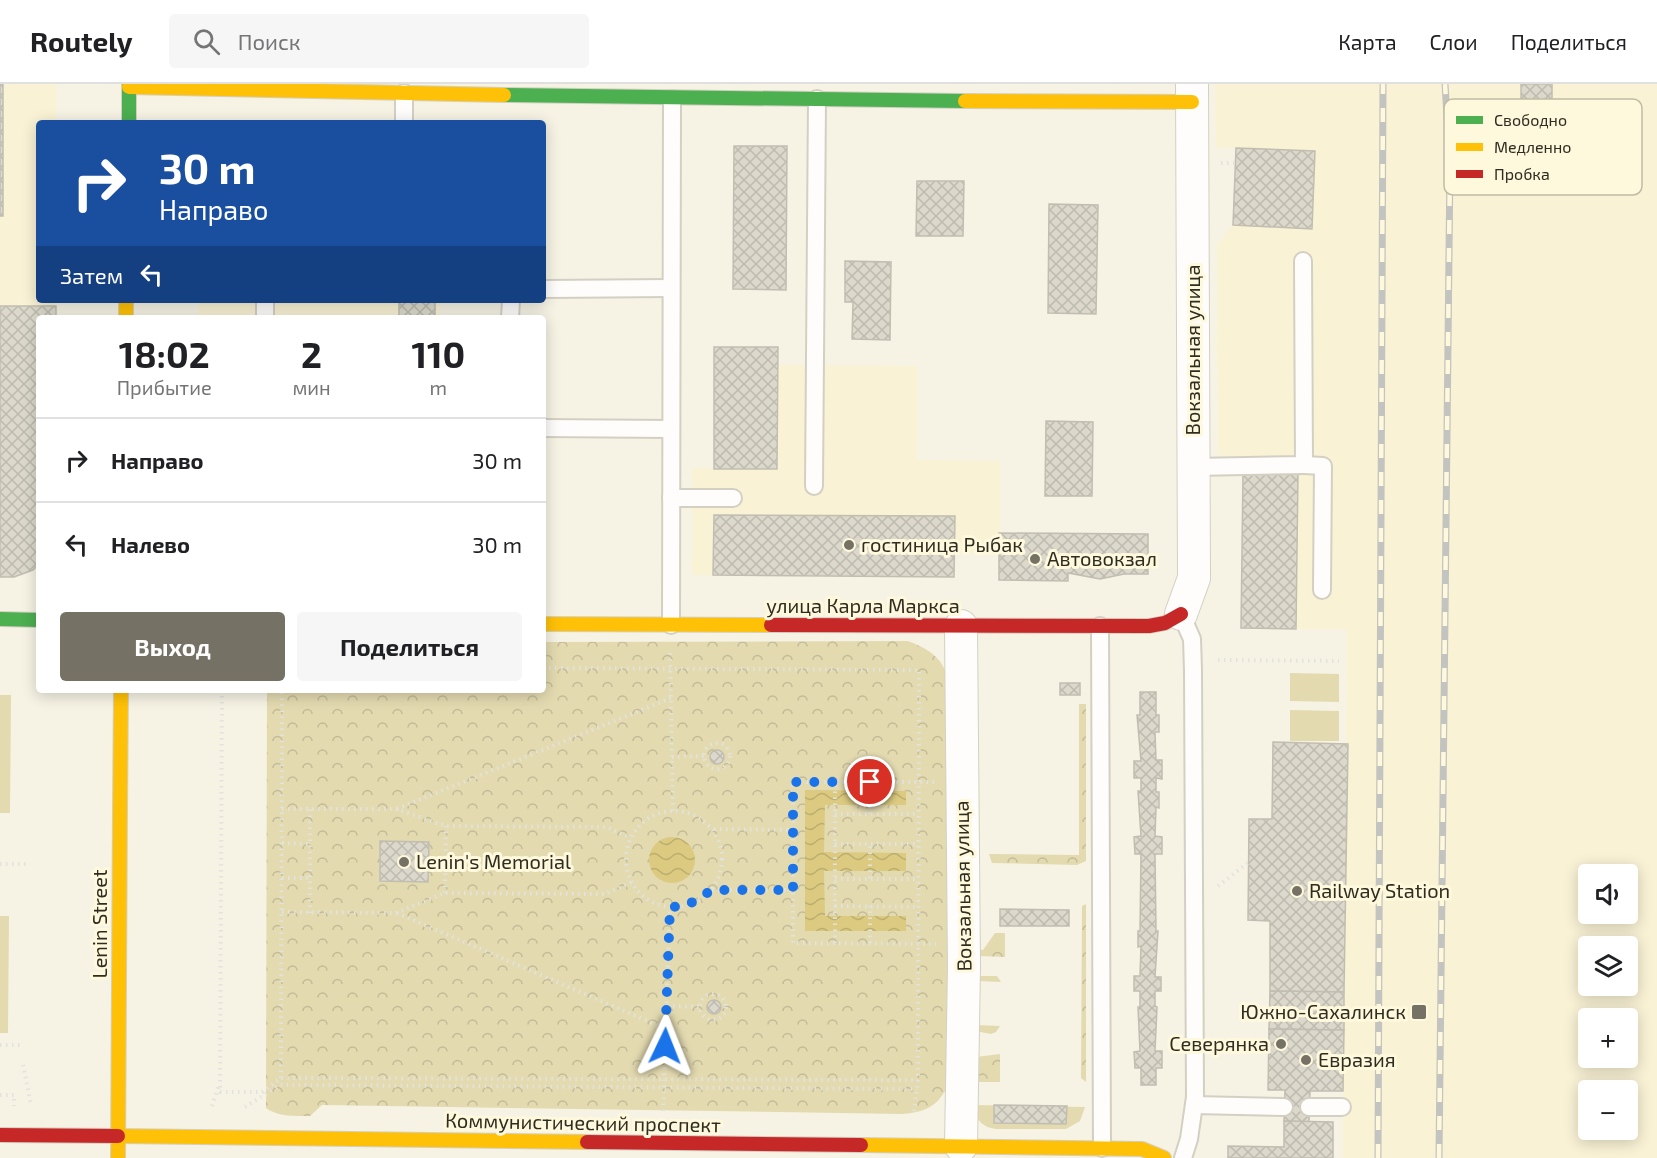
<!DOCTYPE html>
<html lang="ru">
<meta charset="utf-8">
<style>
:root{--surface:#fff;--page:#f6f6f6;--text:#202124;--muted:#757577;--line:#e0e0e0;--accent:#757265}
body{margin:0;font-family:"Exo 2",sans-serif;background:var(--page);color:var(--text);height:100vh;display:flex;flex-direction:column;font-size:22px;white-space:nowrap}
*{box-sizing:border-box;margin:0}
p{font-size:20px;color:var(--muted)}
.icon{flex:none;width:33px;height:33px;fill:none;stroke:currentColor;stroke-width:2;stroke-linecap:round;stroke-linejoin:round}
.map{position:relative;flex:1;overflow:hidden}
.side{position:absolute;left:36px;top:231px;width:510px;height:378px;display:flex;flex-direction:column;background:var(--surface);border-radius:6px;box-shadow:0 3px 15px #0003}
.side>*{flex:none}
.guide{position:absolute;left:36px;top:36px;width:510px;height:183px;border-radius:6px;box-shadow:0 3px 15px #0003;background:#1a4fa0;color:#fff;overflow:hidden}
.controls{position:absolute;left:1578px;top:780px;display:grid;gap:12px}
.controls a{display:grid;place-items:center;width:60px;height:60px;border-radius:6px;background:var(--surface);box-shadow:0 3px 15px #0003;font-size:30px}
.pin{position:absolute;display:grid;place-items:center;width:51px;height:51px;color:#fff;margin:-26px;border:3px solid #fff;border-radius:50%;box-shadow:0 2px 6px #0007}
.me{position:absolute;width:66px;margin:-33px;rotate:2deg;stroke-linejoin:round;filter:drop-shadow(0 0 4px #0008)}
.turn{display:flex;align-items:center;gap:21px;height:126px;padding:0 24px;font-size:27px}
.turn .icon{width:78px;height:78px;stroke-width:2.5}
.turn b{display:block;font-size:42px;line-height:51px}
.then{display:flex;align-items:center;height:57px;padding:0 24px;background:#0003;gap:12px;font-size:22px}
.eta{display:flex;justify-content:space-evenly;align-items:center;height:102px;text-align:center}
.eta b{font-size:36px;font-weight:700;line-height:42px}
.primary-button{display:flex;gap:12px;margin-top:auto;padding:12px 24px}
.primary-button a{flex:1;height:69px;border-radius:6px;background:var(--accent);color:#fff;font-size:24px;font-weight:700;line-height:69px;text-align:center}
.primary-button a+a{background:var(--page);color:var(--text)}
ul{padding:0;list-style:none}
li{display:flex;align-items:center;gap:18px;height:84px;padding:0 24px;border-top:2px solid var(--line)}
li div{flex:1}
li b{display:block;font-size:22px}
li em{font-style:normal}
header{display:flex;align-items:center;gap:36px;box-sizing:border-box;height:84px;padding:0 30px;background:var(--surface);border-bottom:2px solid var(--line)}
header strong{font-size:28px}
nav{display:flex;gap:33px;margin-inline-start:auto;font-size:21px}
.search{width:420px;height:54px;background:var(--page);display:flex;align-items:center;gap:15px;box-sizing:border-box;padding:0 21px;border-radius:6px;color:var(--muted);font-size:22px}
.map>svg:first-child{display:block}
</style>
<header>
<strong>Routely</strong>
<div class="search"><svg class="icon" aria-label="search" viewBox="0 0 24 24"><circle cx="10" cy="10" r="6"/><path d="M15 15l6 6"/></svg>Поиск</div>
<nav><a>Карта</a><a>Слои</a><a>Поделиться</a></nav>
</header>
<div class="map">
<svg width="1657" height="1074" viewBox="0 0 1657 1074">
<defs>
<pattern id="forest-crowns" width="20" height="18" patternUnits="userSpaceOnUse" patternTransform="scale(1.5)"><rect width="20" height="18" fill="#e3dab0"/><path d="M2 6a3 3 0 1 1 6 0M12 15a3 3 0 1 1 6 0" fill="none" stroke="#c3bb97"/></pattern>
<pattern id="water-waves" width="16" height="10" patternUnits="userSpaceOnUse" patternTransform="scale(1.5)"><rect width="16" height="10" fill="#dbca80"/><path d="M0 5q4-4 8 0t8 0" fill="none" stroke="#bcae6e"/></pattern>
<pattern id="building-cross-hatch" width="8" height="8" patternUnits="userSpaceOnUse" patternTransform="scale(1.5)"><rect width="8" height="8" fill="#dcd9cc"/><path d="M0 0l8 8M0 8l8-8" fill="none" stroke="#bdbaaf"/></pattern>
</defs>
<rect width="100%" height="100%" fill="#f6f3e5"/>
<g fill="#f9f2d5" fill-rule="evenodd">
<polygon points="0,0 56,0 56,39 39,39 39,216 56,216 56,234 39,234 39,480 33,486 14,493 0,493"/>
<path d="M1215,0H1657V1074H1343L1347,545H1296L1298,391L1243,389V373L1218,371L1217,161L1233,141L1236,64L1216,63ZM1588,790H1628V830H1588ZM1588,862H1628V902H1588ZM1588,934H1628V974H1588ZM1588,1006H1628V1046H1588Z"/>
<rect x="198" y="216" width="242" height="18"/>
<polygon points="778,281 917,282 917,376 1000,377 1000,449 1148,450 1148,490 1124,490 1100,495 1069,489 1068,497 999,496 999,469 955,469 954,493 692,491 692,384 777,385"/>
</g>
<g fill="#e3dab0">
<polygon points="1290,589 1339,590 1339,618 1290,617"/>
<polygon points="0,611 11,611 10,729 0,729"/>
<polygon points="1290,626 1339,627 1339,657 1290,657"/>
<polygon points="0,832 9,832 8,949 0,949"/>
<polygon points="975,892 997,892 1001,898 977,897 976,941 1000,942 996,948 991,950 975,947"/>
<path d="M972,1021L1085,1023L1080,1037L1066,1045H996C981,1043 976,1035 972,1021Z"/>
</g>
<g fill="url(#forest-crowns)">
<path d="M908,557C936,568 943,576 952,604L954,987C943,1016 934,1028 902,1030L322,1021L310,1032C295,1032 278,1033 266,1024L267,606H543V558Z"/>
<polygon points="1079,620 1086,620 1086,777 1077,781 992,779 989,770 1079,771"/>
<polygon points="1086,820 1086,998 1081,994 1082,822"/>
<polygon points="995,849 1005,849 1005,873 979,872 971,865 983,866"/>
<polygon points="1000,970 1000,998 972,998 976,973"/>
</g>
<g fill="url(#water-waves)">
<polygon points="805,706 906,707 906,721 825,721 824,768 906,769 906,787 824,787 825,832 906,832 906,847 805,847"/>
<circle cx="672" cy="776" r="23"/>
</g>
<g fill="url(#building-cross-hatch)" stroke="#c1beb1" stroke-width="1.5">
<rect x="0" y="0" width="3" height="132"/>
<rect x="1521" y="0" width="31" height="22"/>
<polygon points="734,62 787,62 786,206 733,205"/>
<polygon points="1236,64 1315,67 1312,145 1233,141"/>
<polygon points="917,97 964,97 963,152 916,152"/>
<polygon points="1049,120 1098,121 1096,230 1048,229"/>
<polygon points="845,177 891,178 890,256 852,255 853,218 845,218"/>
<rect x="399" y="216" width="36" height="18"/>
<polygon points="0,222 56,222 56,234 39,234 39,480 33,486 14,493 0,493"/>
<polygon points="714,263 778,263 777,385 714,385"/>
<polygon points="1046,337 1093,338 1092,412 1045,412"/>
<polygon points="1243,389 1298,390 1296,545 1241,544"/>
<polygon points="714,431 955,432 954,493 713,491"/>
<polygon points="999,449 1148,450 1148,490 1124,490 1100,495 1068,489 1068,497 999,496"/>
<rect x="1060" y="599" width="20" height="12"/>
<polygon points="1140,608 1156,608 1156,631 1159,631 1159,648 1155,648 1156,676 1162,676 1162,695 1156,694 1156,708 1159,708 1159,724 1156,723 1155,752 1162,753 1162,770 1155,770 1156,847 1158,847 1155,893 1161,893 1161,907 1155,907 1155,922 1157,923 1155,967 1162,967 1162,984 1156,984 1156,1001 1141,1001 1141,984 1135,984 1134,968 1140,967 1138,923 1140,923 1140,907 1134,907 1134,892 1140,892 1141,862 1138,863 1138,847 1140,847 1141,770 1135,770 1134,753 1141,752 1138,707 1141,707 1141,694 1134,694 1134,677 1141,677 1137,631 1140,631"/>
<polygon points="1273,658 1348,660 1344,908 1270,907 1270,837 1248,836 1249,735 1272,735"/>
<circle cx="717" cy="673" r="7"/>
<polygon points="380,757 429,758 428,798 380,797"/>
<polygon points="1000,825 1069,826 1069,842 1000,842"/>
<polygon points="1270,907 1344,908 1344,946 1269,945"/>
<circle cx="714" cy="923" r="7"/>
<polygon points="1269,945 1344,946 1343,1007 1310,1007 1309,1038 1284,1037 1285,1006 1268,1006"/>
<polygon points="994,1021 1067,1022 1066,1040 994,1039"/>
<polygon points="1284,1037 1333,1038 1333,1074 1228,1074 1228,1062 1284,1063"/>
</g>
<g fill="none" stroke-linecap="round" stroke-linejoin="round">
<g stroke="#d3d0c3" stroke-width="20">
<g id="lane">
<polyline points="404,9 404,39"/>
<polyline points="543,205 671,204"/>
<polyline points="265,216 265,234"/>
<polyline points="510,234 511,216"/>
<polyline points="543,344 671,345"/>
<polyline points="1304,381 1323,382 1322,506"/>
<polyline points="1193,383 1304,381 1303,177"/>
<polyline points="814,402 817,15"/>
<polyline points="671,414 733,414"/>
<polyline points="1181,530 1192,555 1193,586 1195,1013 1189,1055 1183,1074"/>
<polyline points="671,541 672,15"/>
<polyline points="1100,542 1102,1064"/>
<polyline points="1194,1021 1284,1023"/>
<polyline points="1309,1023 1342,1023"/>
</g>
</g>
<g stroke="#d3d0c3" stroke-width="34">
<g id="street">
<polyline points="1181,530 1194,494 1192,0"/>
<polyline points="961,542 964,883 961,1062"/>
</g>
</g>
<g stroke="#d3d0c3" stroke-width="16">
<g id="fast">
<polyline points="129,0 129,39"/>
<polyline points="504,11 965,17"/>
<polyline points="0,535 39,536"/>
</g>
</g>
<g stroke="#d3d0c3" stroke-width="16">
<g id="slow">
<polyline points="129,3 504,11"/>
<polyline points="965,17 1192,18"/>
<polyline points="126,216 126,234"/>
<polyline points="543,540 771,541"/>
<polyline points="120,724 121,606"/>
<polyline points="118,1052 587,1058"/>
<polyline points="861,1061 1142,1065 1164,1074"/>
<polyline points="118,1074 120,724"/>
</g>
</g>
<g stroke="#d3d0c3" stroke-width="16">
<g id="jam">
<polyline points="771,541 1149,542 1165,539 1181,530"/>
<polyline points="0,1051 118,1052"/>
<polyline points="587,1058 861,1061"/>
</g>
</g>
<g stroke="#e3e3de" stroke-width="4" stroke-dasharray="1.5 4.5" stroke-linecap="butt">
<polyline points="1221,79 1235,79"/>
<polyline points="670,569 673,727"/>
<polyline points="1218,576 1339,577"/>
<polyline points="543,584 919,586 918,996 914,1029"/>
<polyline points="222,606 220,1008 262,1008 281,994 918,996"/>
<circle cx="717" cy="672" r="13"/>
<polyline points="672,673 704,672"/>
<polyline points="934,698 793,698 793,859 936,860"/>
<polyline points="282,725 396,725 446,742 606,743 631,754"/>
<polyline points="397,725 671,614"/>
<circle cx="674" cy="775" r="48"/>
<polyline points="835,730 918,730"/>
<polyline points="870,730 870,698"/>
<polyline points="714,745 793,746"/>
<polyline points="282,759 310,760"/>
<polyline points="835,760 918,760"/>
<polyline points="0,780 26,780"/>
<polyline points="282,794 310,794"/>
<polyline points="870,794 870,760"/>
<polyline points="835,795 918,795"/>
<polyline points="1218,802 1249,778"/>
<polyline points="712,806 793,806"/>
<polyline points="445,809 446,742"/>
<polyline points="835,822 918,823"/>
<polyline points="282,828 396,829 445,809 605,810 632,798"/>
<polyline points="310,829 310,725"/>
<polyline points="397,829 666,945"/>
<polyline points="835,859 835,698"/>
<polyline points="870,859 870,822"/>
<circle cx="713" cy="923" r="13"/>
<polyline points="667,922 700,923"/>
<polyline points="0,961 23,961"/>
<polyline points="23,981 31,1020"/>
<polyline points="281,994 282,606"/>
<polyline points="0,1011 14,1011 14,1022"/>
<polyline points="212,1022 219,1001"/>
<polyline points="245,1023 280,1001 917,1005"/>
<polyline points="663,1027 670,823"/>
</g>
<use href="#lane" stroke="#fefdfb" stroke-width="16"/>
<use href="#street" stroke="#fefdfb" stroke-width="32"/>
<use href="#fast" stroke="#4caf50" stroke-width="14"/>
<use href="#slow" stroke="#ffc107" stroke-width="14"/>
<use href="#jam" stroke="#c62828" stroke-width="14"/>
<g stroke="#c3c3bf" stroke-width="7">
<g id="rail">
<polyline points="1378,1074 1383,0"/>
<polyline points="1439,1074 1450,79 1445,0"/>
</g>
</g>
<use href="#rail" stroke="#fef8dd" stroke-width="4.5" stroke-dasharray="14" stroke-linecap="butt"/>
</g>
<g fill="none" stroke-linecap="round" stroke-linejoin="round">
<polyline stroke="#1a73e8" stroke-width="10" stroke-dasharray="0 18" points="665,962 670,823 686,822 712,806 793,806 793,698 870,698"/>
</g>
<g fill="#757265" stroke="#fef8dd" stroke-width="2">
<circle cx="849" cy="461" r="6"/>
<circle cx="1035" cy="475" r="6"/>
<circle cx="404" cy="778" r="6"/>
<circle cx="1297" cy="807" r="6"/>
<rect x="1411" y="920" width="16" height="16" rx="3"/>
<circle cx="1281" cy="960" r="6"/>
<circle cx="1306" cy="976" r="6"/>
</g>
<g text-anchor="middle" stroke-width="6" stroke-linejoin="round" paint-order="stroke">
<g font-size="20" fill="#2f2c20" stroke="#fef8dd">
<text transform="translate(1193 266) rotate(-90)" y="7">Вокзальная улица</text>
<text x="863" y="529">улица Карла Маркса</text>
<text transform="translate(963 802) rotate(-91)" y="7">Вокзальная улица</text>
<text transform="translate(100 840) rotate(-90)" y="7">Lenin Street</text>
<text transform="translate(583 1039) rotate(1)" y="7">Коммунистический проспект</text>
</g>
<g font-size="20" fill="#2f2c20" stroke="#fef8dd" text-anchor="start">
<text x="861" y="468">гостиница Рыбак</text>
<text x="1047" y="482">Автовокзал</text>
<text x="416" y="785">Lenin's Memorial</text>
<text x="1309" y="814">Railway Station</text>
<text x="1406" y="935" text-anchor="end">Южно-Сахалинск</text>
<text x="1269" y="967" text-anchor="end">Северянка</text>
<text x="1318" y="983">Евразия</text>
</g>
</g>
<rect x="1444" y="15" width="198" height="96" rx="9" fill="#fef8dd" stroke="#c0bba4" stroke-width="1.5"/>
<rect x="1456" y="32" width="27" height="8" fill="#4caf50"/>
<rect x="1456" y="59" width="27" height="8" fill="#ffc107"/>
<rect x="1456" y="86" width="27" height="8" fill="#c62828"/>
<g font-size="16" fill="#2f2c20">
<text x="1494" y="42">Свободно</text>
<text x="1494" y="69">Медленно</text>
<text x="1494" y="96">Пробка</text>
</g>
</svg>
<div class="controls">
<a><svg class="icon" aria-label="sound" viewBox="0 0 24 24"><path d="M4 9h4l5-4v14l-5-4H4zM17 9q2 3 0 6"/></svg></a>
<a><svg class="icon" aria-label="layers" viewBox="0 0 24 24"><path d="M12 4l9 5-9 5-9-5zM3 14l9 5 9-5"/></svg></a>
<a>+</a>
<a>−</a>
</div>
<div class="pin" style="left:870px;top:698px;background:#d93025"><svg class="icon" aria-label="arrive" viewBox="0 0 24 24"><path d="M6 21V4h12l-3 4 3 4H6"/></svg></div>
<svg class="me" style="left:665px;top:962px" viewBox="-20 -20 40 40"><path d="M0-17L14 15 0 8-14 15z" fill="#1a73e8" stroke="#fff" stroke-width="4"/></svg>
<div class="guide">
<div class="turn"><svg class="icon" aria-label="right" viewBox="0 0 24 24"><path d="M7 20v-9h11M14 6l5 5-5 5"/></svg><div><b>30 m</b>Направо</div></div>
<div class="then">Затем<svg class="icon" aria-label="left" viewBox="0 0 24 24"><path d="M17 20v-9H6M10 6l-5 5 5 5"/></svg></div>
</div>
<section class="side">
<div class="eta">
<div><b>18:02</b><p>Прибытие</p></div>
<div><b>2</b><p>мин</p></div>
<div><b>110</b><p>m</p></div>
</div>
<ul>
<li><svg class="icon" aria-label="right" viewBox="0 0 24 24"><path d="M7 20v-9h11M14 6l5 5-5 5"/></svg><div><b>Направо</b></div><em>30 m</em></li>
<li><svg class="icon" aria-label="left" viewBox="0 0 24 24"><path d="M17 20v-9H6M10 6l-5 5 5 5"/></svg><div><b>Налево</b></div><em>30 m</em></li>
</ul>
<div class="primary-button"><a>Выход</a><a>Поделиться</a></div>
</section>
</div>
